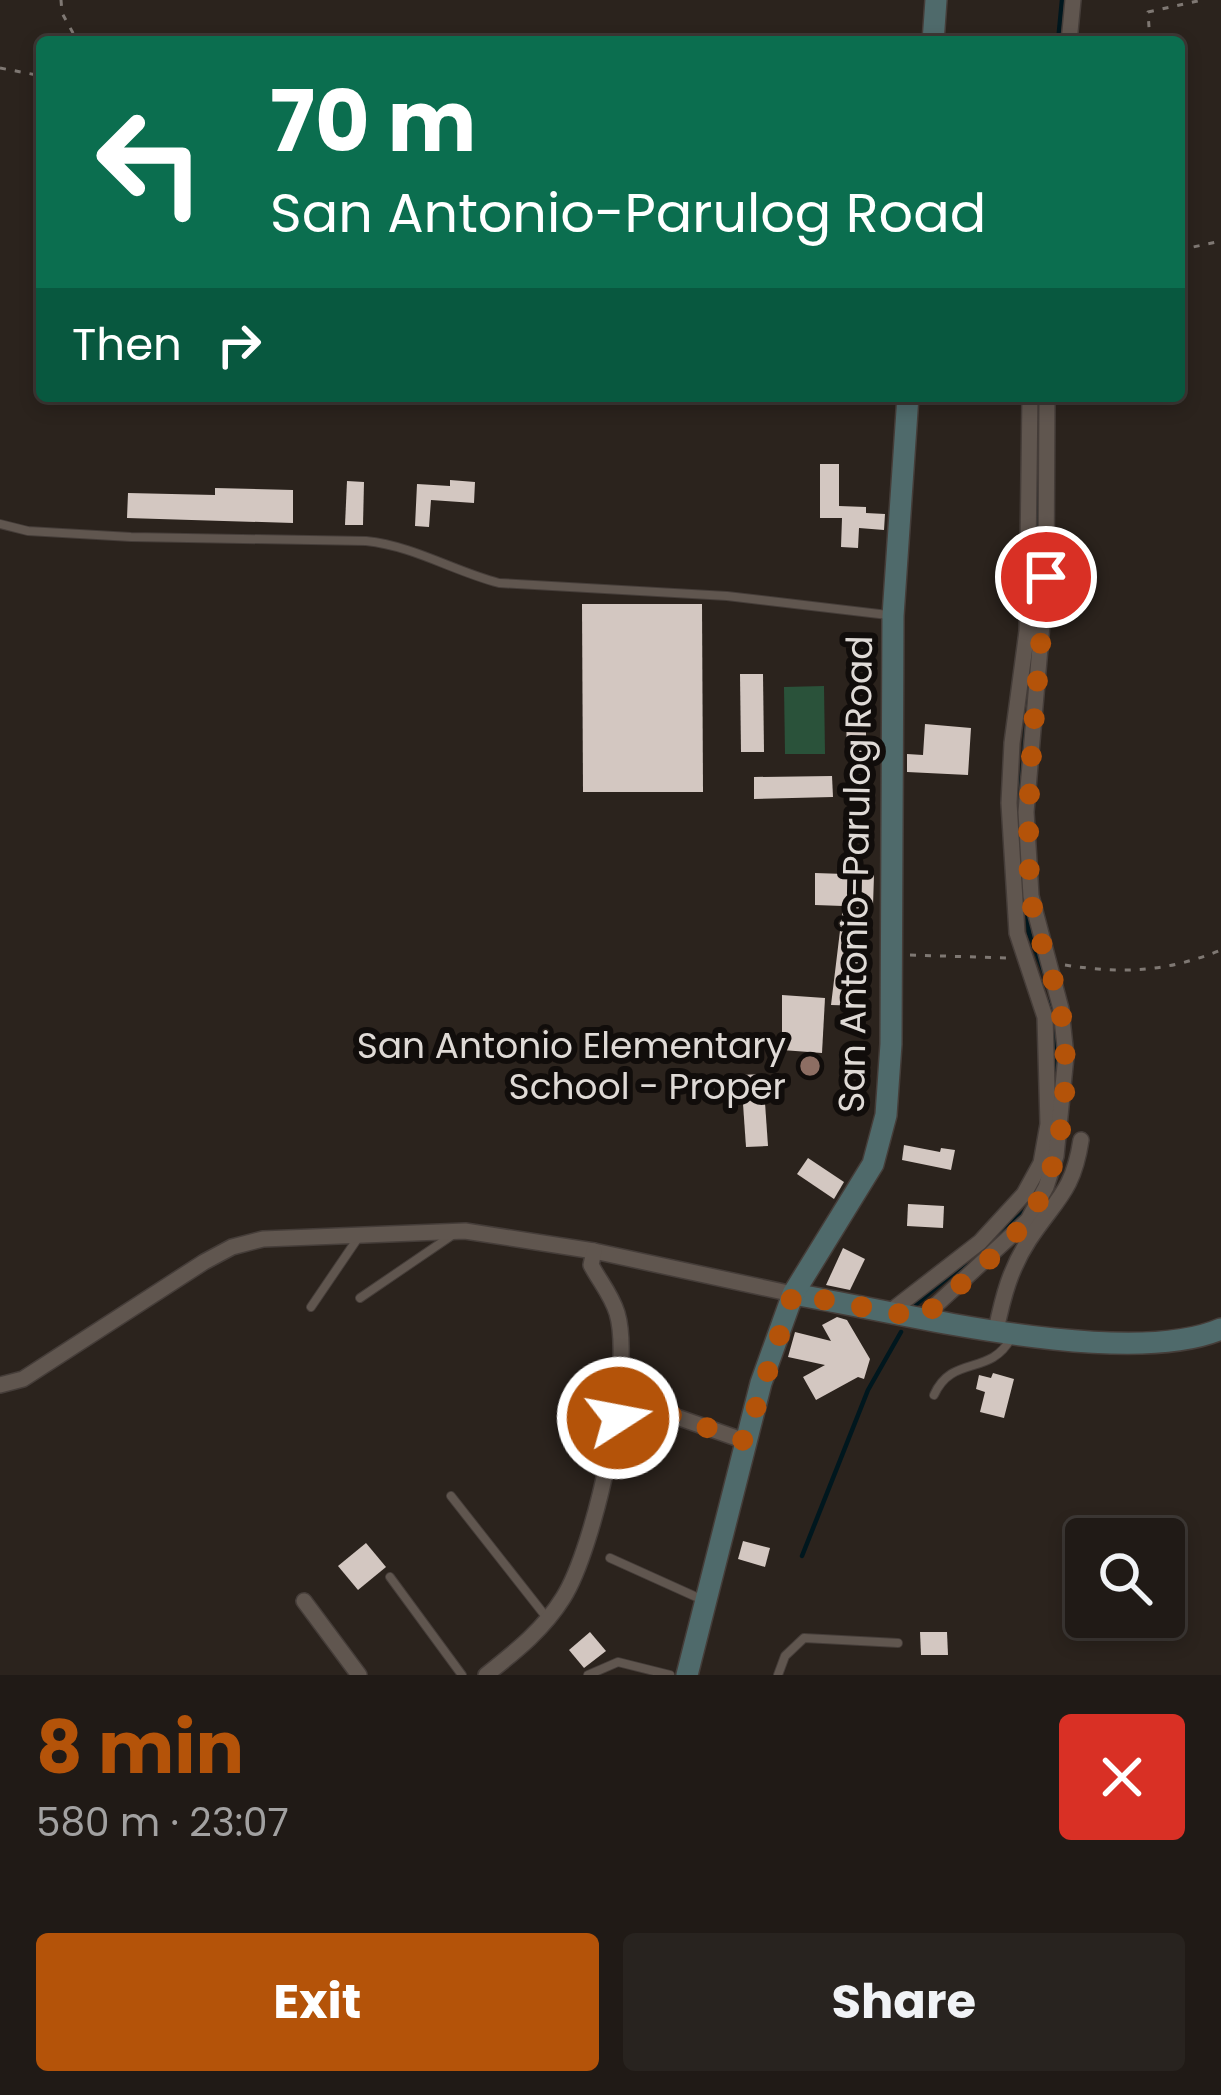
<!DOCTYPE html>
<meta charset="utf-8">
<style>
:root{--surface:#201a16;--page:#28231f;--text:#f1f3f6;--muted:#a2a1a1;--line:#3d3835;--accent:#b45309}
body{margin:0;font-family:Poppins,sans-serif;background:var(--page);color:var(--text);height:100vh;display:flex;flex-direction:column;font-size:45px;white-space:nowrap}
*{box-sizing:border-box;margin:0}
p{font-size:39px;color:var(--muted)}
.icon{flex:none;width:66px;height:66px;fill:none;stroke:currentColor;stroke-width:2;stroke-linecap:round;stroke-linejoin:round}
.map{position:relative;height:1675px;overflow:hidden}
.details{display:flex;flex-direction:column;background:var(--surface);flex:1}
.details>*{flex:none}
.banner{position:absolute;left:36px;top:36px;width:1149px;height:366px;border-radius:12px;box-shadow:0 6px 18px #0003,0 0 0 3px var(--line);background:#0b6e4f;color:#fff;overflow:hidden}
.buttons{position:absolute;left:1065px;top:1518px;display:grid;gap:24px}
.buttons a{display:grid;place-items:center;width:120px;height:120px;border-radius:12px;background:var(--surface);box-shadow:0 6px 18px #0003,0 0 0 3px var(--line);font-size:60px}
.pin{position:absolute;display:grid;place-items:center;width:102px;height:102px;color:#fff;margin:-51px;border:6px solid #fff;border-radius:50%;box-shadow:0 3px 12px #0007}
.me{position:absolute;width:132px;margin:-66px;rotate:79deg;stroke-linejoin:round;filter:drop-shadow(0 0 9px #0008)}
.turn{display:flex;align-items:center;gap:42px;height:252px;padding:0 36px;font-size:54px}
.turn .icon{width:156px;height:156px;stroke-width:2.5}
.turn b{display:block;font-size:84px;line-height:102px}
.then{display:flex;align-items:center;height:114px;padding:0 36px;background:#0003;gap:24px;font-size:45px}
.round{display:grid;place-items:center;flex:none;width:126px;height:126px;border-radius:12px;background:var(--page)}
.head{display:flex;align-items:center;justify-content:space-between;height:204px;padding:0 36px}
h1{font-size:72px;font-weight:700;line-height:90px;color:var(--accent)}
.action{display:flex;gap:24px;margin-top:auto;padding:24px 36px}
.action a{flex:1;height:138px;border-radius:12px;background:var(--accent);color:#fff;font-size:48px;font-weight:700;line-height:138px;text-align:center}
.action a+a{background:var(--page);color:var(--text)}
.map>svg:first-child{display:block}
</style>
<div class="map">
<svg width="1221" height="1675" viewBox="0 0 1221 1675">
<rect width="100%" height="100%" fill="#2b231d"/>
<polygon fill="#2a523a" points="824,686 825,754 785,754 784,687"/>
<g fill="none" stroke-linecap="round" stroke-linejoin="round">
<g stroke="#00171e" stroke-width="4.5">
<polyline points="1058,42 1062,0"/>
<polyline points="1037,529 1038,396"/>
<polyline points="1036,552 1039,584"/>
<polyline points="1020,841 1018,816 1029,697"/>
<polyline points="1027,906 1029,933 1045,975"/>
<polyline points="1051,998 1057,1070"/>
<polyline points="987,1244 1024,1212"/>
<polyline points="914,1306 965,1263"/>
<polyline points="802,1556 868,1390 901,1332"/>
</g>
</g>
<g fill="#d3c7c1">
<polygon points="820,464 839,464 839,506 866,507 866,513 885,514 884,530 859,528 858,548 841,547 842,518 820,518"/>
<polygon points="450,480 475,482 474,503 431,500 429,527 415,526 417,484 450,486"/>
<polygon points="347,481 364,482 363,525 345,525"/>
<polygon points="215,488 293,490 293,523 127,518 128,493 215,495"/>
<polygon points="582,604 702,604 703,792 583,792"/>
<polygon points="740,674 763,674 764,752 741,752"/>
<polygon points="847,709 866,709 866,758 846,758"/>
<polygon points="925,724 971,728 968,775 907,772 907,754 923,755"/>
<polygon points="832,776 833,797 754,799 754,777"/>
<polygon points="815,873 874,875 873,906 864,906 862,954 867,954 864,1006 831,1005 843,906 815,905"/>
<polygon points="782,995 825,998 822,1053 782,1050"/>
<polygon points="763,1074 768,1146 746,1147 741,1075"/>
<polygon points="904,1145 940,1152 941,1148 955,1150 951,1170 902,1160"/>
<polygon points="808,1158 844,1182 834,1199 797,1174"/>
<polygon points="908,1204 944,1206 943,1228 907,1226"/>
<polygon points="843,1248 865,1259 850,1290 826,1285"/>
<polygon points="837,1317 847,1320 870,1359 864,1379 858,1377 816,1400 803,1377 825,1365 788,1357 795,1332 831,1341 822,1325"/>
<polygon points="993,1373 1014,1379 1004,1418 980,1412 985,1392 976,1389 979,1375 991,1378"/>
<polygon points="743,1541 770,1548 765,1567 738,1559"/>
<polygon points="366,1543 386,1567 358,1590 338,1566"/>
<polygon points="590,1632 606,1651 584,1668 569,1650"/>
<polygon points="920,1632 947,1632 948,1655 921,1655"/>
</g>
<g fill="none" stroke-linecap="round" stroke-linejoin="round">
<g stroke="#453d39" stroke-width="10">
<g id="lane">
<path d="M0,524L28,531L131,537L366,541C414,546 453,571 499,583L727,596L888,615"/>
<polyline points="360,1298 451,1236"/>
<polyline points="311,1307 360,1235"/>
<path d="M934,1395C952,1354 990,1377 1011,1338"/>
<polyline points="451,1496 547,1618"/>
<polyline points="610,1558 703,1600"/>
<polyline points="390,1577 462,1675"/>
<polyline points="588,1675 618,1662 670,1675"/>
<polyline points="778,1675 785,1656 804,1638 898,1643"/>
</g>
</g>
<g stroke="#453d39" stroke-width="18">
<g id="street">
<polyline points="1069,42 1073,0"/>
<polyline points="891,1311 980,1242 1024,1194 1041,1163 1048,1124 1045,1017 1017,933 1009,803 1012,743 1027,631 1030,396"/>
<polyline points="922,1318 1028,1220 1046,1187 1056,1156 1066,1056 1061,1009 1031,896 1026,812 1046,577 1047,396"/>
<path d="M996,1330C1003,1297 1010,1269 1029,1240C1056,1199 1073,1192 1081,1140"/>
<polyline points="0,1385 23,1379 204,1262 232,1247 263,1239 465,1231 594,1251 793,1294"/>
<polyline points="620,1397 745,1441"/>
<polyline points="304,1601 359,1675"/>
<path d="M486,1675C516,1651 543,1630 563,1598C595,1548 634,1369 617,1313C611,1294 600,1282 591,1265L594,1251"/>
</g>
</g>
<g stroke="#453d39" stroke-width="24">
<g id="secondary">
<polyline points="933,42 936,0"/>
<path d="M793,1294C898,1312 1126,1370 1221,1329"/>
<polyline points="687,1675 761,1383 793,1294 873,1164 886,1115 891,1044 893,616 908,396"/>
</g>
</g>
<g stroke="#7f7873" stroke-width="3" stroke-dasharray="6 9" stroke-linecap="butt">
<polyline points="61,0 62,13 78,42"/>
<polyline points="1150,42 1148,12 1202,0"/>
<polyline points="0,68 42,76"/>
<polyline points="1179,250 1221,241"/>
<polyline points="910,955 1008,958"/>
<path d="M1065,965C1122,974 1167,972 1221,950"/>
</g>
<use href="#lane" stroke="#60564f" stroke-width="8"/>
<use href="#street" stroke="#60564f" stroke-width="15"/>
<use href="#secondary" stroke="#4f6a6b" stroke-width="21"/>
</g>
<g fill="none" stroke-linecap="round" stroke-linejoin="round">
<path stroke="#b45309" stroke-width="21" stroke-dasharray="0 37.8" d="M618,1418L620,1397L745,1441L793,1294L922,1318C951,1291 1009,1247 1029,1217C1065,1166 1071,1073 1061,1013C1054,971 1033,930 1030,888C1024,783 1039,682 1046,577"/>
</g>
<circle fill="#8d6e63" stroke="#110d0b" stroke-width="4.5" cx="810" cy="1066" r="12"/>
<g text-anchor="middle" stroke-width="12" stroke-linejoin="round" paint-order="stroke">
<g font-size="36" fill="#dfdad6" stroke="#110d0b">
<text transform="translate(855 874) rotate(-89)" y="13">San Antonio-Parulog Road</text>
</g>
<g font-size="36" fill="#dfdad6" stroke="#110d0b" text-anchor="end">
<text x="786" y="1058">San Antonio Elementary<tspan x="786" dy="41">School - Proper</tspan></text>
</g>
</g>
</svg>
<div class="buttons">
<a><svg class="icon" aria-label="search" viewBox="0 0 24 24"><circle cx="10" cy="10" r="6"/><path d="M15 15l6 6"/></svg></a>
</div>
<div class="pin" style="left:1046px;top:577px;background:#d93025"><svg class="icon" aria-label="arrive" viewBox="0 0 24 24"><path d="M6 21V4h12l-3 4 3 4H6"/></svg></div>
<svg class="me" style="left:618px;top:1418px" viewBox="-20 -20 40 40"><circle r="17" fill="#b45309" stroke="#fff" stroke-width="3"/><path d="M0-11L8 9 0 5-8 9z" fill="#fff"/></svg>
<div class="banner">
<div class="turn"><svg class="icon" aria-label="left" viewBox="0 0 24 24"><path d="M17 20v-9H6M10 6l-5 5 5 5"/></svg><div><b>70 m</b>San Antonio-Parulog Road</div></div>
<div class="then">Then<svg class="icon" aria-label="right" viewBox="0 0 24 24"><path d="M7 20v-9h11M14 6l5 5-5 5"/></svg></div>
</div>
</div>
<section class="details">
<div class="head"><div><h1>8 min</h1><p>580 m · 23:07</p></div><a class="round" style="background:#d93025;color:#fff"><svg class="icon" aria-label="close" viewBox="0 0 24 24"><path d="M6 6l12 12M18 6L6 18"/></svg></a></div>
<div class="action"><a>Exit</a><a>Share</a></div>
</section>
